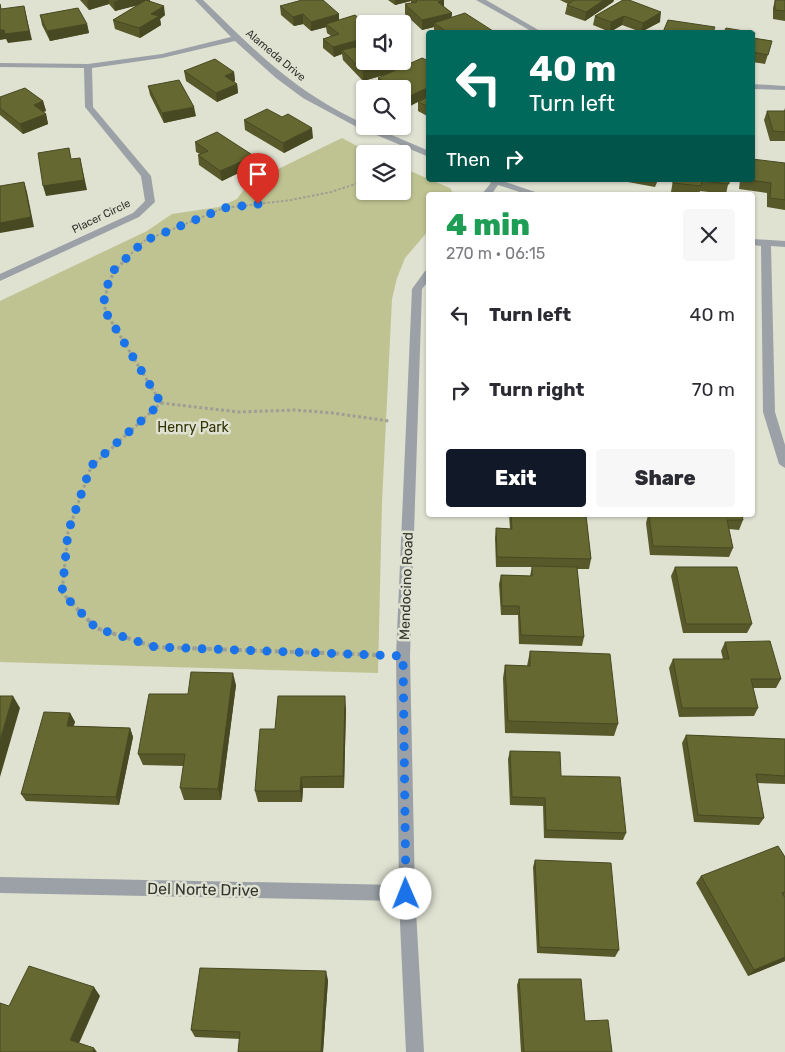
<!DOCTYPE html>
<meta charset="utf-8">
<style>
:root{--surface:#fff;--page:#f7f7f7;--text:#2b2b33;--muted:#7c7c81;--accent:#111827}
body{margin:0;font-family:Rubik,sans-serif;background:var(--page);color:var(--text);height:100vh;display:flex;flex-direction:column;font-size:19px;white-space:nowrap}
*{box-sizing:border-box;margin:0}
p{font-size:16px;color:var(--muted)}
.icon{flex:none;width:28px;height:28px;fill:none;stroke:currentColor;stroke-width:2;stroke-linecap:round;stroke-linejoin:round}
.map{position:relative;flex:1;overflow:hidden}
.sheet{position:absolute;left:426px;top:192px;width:329px;height:325px;display:flex;flex-direction:column;background:var(--surface);border-radius:5px;box-shadow:0 1px 4px #0004}
.sheet>*{flex:none}
.top-card{position:absolute;left:426px;top:30px;width:329px;height:152px;border-radius:5px;box-shadow:0 1px 4px #0004;background:#00695c;color:#fff;overflow:hidden}
.controls{position:absolute;left:356px;top:15px;display:grid;gap:10px}
.controls a{display:grid;place-items:center;width:55px;height:55px;border-radius:5px;background:var(--surface);box-shadow:0 1px 4px #0004;font-size:25px}
.pin{position:absolute;display:grid;place-items:center;width:42px;height:42px;color:#fff;margin:-51px -21px;border-radius:50% 50% 50% 0;rotate:-45deg;box-shadow:0 0 5px #0007}
.pin .icon{rotate:45deg}
.me{position:absolute;width:55px;margin:-28px;rotate:359deg;stroke-linejoin:round;filter:drop-shadow(0 0 4px #0008)}
.turn{display:flex;align-items:center;gap:18px;height:105px;padding:0 20px;font-size:22px}
.turn .icon{width:65px;height:65px;stroke-width:2.5}
.turn b{display:block;font-size:35px;line-height:42px}
.then{display:flex;align-items:center;height:48px;padding:0 20px;background:#0003;gap:10px;font-size:19px}
.round{display:grid;place-items:center;flex:none;width:52px;height:52px;border-radius:5px;background:var(--page)}
.head{display:flex;align-items:center;justify-content:space-between;height:85px;padding:0 20px}
h1{font-size:30px;font-weight:800;line-height:38px;color:#1e9e55}
.primary-button{display:flex;gap:10px;margin-top:auto;padding:10px 20px}
.primary-button a{flex:1;height:58px;border-radius:5px;background:var(--accent);color:#fff;font-size:20px;font-weight:800;line-height:58px;text-align:center}
.primary-button a+a{background:var(--page);color:var(--text)}
ul{padding:0;list-style:none}
li{display:flex;align-items:center;gap:15px;height:75px;padding:0 20px}
li div{flex:1}
li b{display:block;font-size:19px}
li em{font-style:normal}
.map>svg:first-child{display:block}
</style>
<div class="map">
<svg width="785" height="1052" viewBox="0 0 785 1052">
<rect width="100%" height="100%" fill="#dfe1d1"/>
<polygon fill="#bfc392" points="342,138 372,154 365,154 365,191 402,191 403,168 450,188 454,195 429,195 429,230 405,258 397,278 392,299 382,502 378,673 0,662 0,301 147,231 172,214 219,207 237,199 245,188 245,185"/>
<g fill="none" stroke-linecap="round" stroke-linejoin="round">
<polyline stroke="#9d9f93" stroke-width="2" stroke-dasharray="2.5 2" stroke-linecap="butt" points="128,257 144,241 224,208 291,200 331,192 365,181"/>
<g stroke="#9d9f93" stroke-width="3" stroke-dasharray="3 2.5" stroke-linecap="butt">
<polyline points="161,403 239,412 295,410 333,413 389,421"/>
<path d="M67,598L62,593L68,532L91,467L161,403L105,311C105,285 110,274 129,256"/>
</g>
<polyline stroke="#9d9f93" stroke-width="4" stroke-dasharray="4.5 3" stroke-linecap="butt" points="66,597 96,628 155,647 380,655"/>
<g fill="#9ba1a6" fill-rule="evenodd">
<path d="M195,0H203C255,51 297,94 365,124V126H371L429,151V157L355,126L303,98L276,78L235,41L162,58L92,68L93,107L151,176L155,202L139,217L0,281V274L133,213L145,201L141,176L85,107L84,68L0,67V63L88,64L162,54L231,37Z"/>
<polygon points="476,0 486,0 542,32 533,32"/>
<polygon points="752,84 785,86 785,90 752,89"/>
<polygon points="486,180 500,180 544,195 529,195 498,185 491,195 481,195 491,183"/>
<polygon points="752,239 785,241 785,247 771,246 775,412 785,445 785,468 779,464 763,412 761,246 752,245"/>
<polygon points="429,270 429,280 422,289 410,656 415,893 424,1052 406,1052 399,901 0,893 0,877 399,885 396,656 412,289 425,271"/>
</g>
</g>
<g fill="#57592a">
<polygon points="80,0 150,0 150,2 165,15 160,19 161,25 140,38 115,29 113,20 138,5 115,11 109,4 89,10"/>
<polygon points="388,0 444,0 444,7 452,13 451,18 493,31 493,32 434,32 434,27 422,30 405,14 405,4 411,3 411,1 395,5"/>
<polygon points="560,0 614,0 613,2 585,21 565,14 567,5 568,4"/>
<polygon points="623,0 660,22 641,32 622,25 610,32 593,25 595,16"/>
<polygon points="775,0 785,0 785,21 773,19 773,8"/>
<polygon points="280,6 339,14 339,20 365,61 398,62 398,69 429,96 410,106 402,102 402,89 379,89 378,88 378,78 385,75 363,81 343,60 342,54 334,57 323,48 323,39 331,36 327,33 326,27 311,31 303,24 294,26 281,15"/>
<polygon points="40,15 87,24 89,33 50,41 42,25"/>
<polygon points="752,33 755,33 754,38 772,41 765,64 752,62"/>
<polygon points="184,71 234,72 235,81 234,82 237,84 238,93 217,102 186,81"/>
<polygon points="148,86 196,116 164,123 150,95"/>
<polygon points="429,96 429,117 418,111 418,102"/>
<polygon points="0,97 43,101 46,111 43,112 46,114 48,124 23,134 0,115"/>
<polygon points="785,108 785,141 770,141 764,120 767,111 784,111"/>
<polygon points="244,120 313,138 284,153 245,130"/>
<polygon points="195,142 254,156 255,165 222,181 199,165 198,155 200,154 196,152"/>
<polygon points="785,163 785,210 767,207 767,193 739,189 740,180 752,180"/>
<polygon points="628,180 658,180 655,187 628,182"/>
<polygon points="673,180 729,180 726,194 700,191 699,195 690,195 671,192"/>
<polygon points="509,515 586,515 591,559 589,569 577,569 584,637 582,646 519,644 518,615 501,615 499,584 501,575 530,576 532,567 496,567 495,538 496,528 510,529"/>
<polygon points="648,515 742,515 743,520 739,530 729,529 733,548 729,557 650,555 646,523"/>
<polygon points="675,567 752,624 747,633 683,633 671,576"/>
<polygon points="725,642 781,679 776,688 753,688 758,708 754,716 679,717 669,668 673,659 723,659 721,651"/>
<polygon points="530,651 618,724 614,736 505,733 503,678 505,665 527,666"/>
<polygon points="236,685 221,800 184,800 180,788 184,766 143,765 138,754 188,694"/>
<polygon points="346,708 344,788 303,788 302,802 258,802 255,791 275,729"/>
<polygon points="70,713 75,722 73,726 130,728 133,737 119,805 26,801 21,794"/>
<polygon points="686,735 785,739 785,784 757,783 764,818 759,825 694,822 682,743"/>
<polygon points="510,751 561,776 626,833 623,840 544,838 543,806 510,805 508,759"/>
<polygon points="785,857 785,897 784,897 785,961 748,976 696,883 701,876"/>
<polygon points="535,860 619,950 615,957 537,953 533,867"/>
<polygon points="519,979 585,1021 612,1052 521,1052 517,985"/>
<polygon points="328,980 323,1052 238,1052 240,1039 195,1037 191,1030"/>
</g>
<g fill="#474922">
<polygon points="89,0 109,0 109,4 89,10 87,1"/>
<polygon points="119,0 150,0 150,2 115,11 114,2"/>
<polygon points="395,0 411,0 411,1 395,5"/>
<polygon points="444,0 444,10 438,2"/>
<polygon points="604,0 614,0 613,2 585,21 586,12"/>
<polygon points="24,6 32,40 8,43 6,39 0,40 0,30"/>
<polygon points="164,6 165,15 160,19 161,25 140,38 139,28 151,14"/>
<polygon points="661,12 660,22 641,32 643,23"/>
<polygon points="452,13 451,23 434,23 434,27 422,30 422,20"/>
<polygon points="303,14 303,24 294,26 293,17"/>
<polygon points="339,14 339,23 326,24 327,27 311,31 311,22"/>
<polygon points="624,16 622,25 610,32 611,22"/>
<polygon points="87,24 89,33 50,41 47,31"/>
<polygon points="365,38 365,47 342,50 342,54 334,57 333,47"/>
<polygon points="398,62 398,71 363,81 363,71"/>
<polygon points="234,72 235,81 226,85 225,76"/>
<polygon points="237,84 238,93 217,102 216,93"/>
<polygon points="429,87 429,96 410,106 410,96"/>
<polygon points="43,101 46,111 37,114 34,105"/>
<polygon points="194,107 196,116 164,123 162,113"/>
<polygon points="46,114 48,124 23,134 20,124"/>
<polygon points="312,128 313,138 284,153 283,143"/>
<polygon points="254,156 255,165 222,181 220,171"/>
<polygon points="80,158 87,190 46,196 43,186"/>
<polygon points="24,182 27,192 34,227 0,233 0,223"/>
<polygon points="233,673 236,685 221,800 218,789"/>
<polygon points="13,696 20,708 0,777 0,740"/>
<polygon points="345,696 346,708 344,788 343,776"/>
<polygon points="70,713 75,722 71,735 67,726"/>
<polygon points="130,728 133,737 119,805 116,797"/>
<polygon points="301,777 303,788 302,802 300,791"/>
<polygon points="785,957 785,961 748,976 754,970"/>
<polygon points="326,971 328,980 323,1052 321,1052"/>
<polygon points="94,987 100,996 77,1048 70,1040"/>
<polygon points="94,1048 97,1052 92,1052"/>
</g>
<g fill="#656831" stroke="#474922">
<polygon points="146,0 164,6 151,14 159,16 139,28 113,20"/>
<polygon points="302,0 323,0 339,14 311,22 303,14 293,17 280,6"/>
<polygon points="416,0 444,0 438,2 452,13 422,20 405,4 417,2"/>
<polygon points="574,0 604,0 586,12 567,5"/>
<polygon points="623,0 629,0 661,12 643,23 624,16 611,22 595,16"/>
<polygon points="775,0 785,0 785,11 775,10"/>
<polygon points="0,4 1,9 24,6 29,31 5,34 4,30 0,30"/>
<polygon points="78,8 87,24 47,31 40,15"/>
<polygon points="465,13 493,31 489,32 447,32 434,23"/>
<polygon points="355,15 366,24 365,24 365,38 333,47 323,39 339,34 326,24"/>
<polygon points="668,20 715,27 713,32 663,32"/>
<polygon points="726,28 750,32 724,32"/>
<polygon points="752,33 755,33 753,38 772,41 768,55 752,52"/>
<polygon points="365,45 365,61 397,61 398,62 363,71 342,50"/>
<polygon points="422,58 429,61 429,87 410,96 402,92 402,89 397,89 378,78"/>
<polygon points="215,59 234,72 225,76 237,84 216,93 184,71"/>
<polygon points="179,80 194,107 162,113 148,86"/>
<polygon points="25,88 43,101 34,105 46,114 20,124 0,108 0,97"/>
<polygon points="429,96 429,107 418,102"/>
<polygon points="267,109 282,117 288,114 312,128 283,143 244,120"/>
<polygon points="767,111 785,111 785,132 773,131"/>
<polygon points="217,132 254,156 220,171 198,155 208,151 195,142"/>
<polygon points="69,148 71,159 80,158 84,180 43,186 38,153"/>
<polygon points="752,159 785,163 785,200 770,198 771,183 749,180 752,180"/>
<polygon points="673,180 729,180 729,184 702,181 701,186 673,183"/>
<polygon points="24,182 31,217 0,223 0,186"/>
<polygon points="511,515 586,515 591,559 497,557 496,528 512,529"/>
<polygon points="649,515 742,515 743,520 727,520 733,548 653,546"/>
<polygon points="532,566 577,567 584,637 521,635 519,606 502,606 501,575 532,576"/>
<polygon points="675,567 737,567 752,624 686,624"/>
<polygon points="770,641 781,679 751,679 758,708 682,708 673,659 729,659 725,642"/>
<polygon points="530,651 610,654 618,724 508,721 505,665 530,666"/>
<polygon points="191,672 233,673 218,789 180,788 185,754 138,754 149,694 188,694"/>
<polygon points="0,696 13,696 0,740"/>
<polygon points="278,696 345,696 343,776 301,777 300,791 255,791 260,729 275,729"/>
<polygon points="44,712 70,713 67,726 130,728 116,797 21,794"/>
<polygon points="686,735 785,739 785,776 756,774 764,818 698,815"/>
<polygon points="510,751 560,752 561,776 620,777 626,833 546,830 545,798 512,797"/>
<polygon points="778,846 785,857 785,892 782,893 785,898 785,957 754,970 701,876"/>
<polygon points="535,860 611,863 619,950 539,947"/>
<polygon points="29,966 94,987 70,1040 94,1048 92,1052 0,1052 0,1003 9,1006"/>
<polygon points="200,968 326,971 321,1052 238,1052 240,1032 191,1030"/>
<polygon points="519,979 581,979 585,1021 608,1020 612,1052 524,1052"/>
</g>
<g fill="none" stroke-linecap="round" stroke-linejoin="round">
<polyline stroke="#1a73e8" stroke-width="9" stroke-dasharray="0 16.2" points="258,204 224,208 144,241 112,272 104,296 105,311 161,403 91,466 68,532 62,593 96,628 155,647 403,656 406,894"/>
</g>
<g text-anchor="middle" stroke-width="5" stroke-linejoin="round" paint-order="stroke">
<g font-size="11" fill="#33342e" stroke="#dfe1d1">
<text transform="translate(276 55) rotate(40)" y="4">Alameda Drive</text>
<text transform="translate(101 216) rotate(-26)" y="4">Placer Circle</text>
</g>
<g font-size="14" fill="#313305" stroke="#dfe1d1">
<text x="193" y="432">Henry Park</text>
</g>
<g font-size="14" fill="#33342e" stroke="#dfe1d1">
<text transform="translate(406 586) rotate(-88)" y="5">Mendocino Road</text>
</g>
<g font-size="16" fill="#33342e" stroke="#dfe1d1">
<text transform="translate(203 889) rotate(1)" y="6">Del Norte Drive</text>
</g>
</g>
</svg>
<div class="controls">
<a><svg class="icon" aria-label="sound" viewBox="0 0 24 24"><path d="M4 9h4l5-4v14l-5-4H4zM17 9q2 3 0 6"/></svg></a>
<a><svg class="icon" aria-label="search" viewBox="0 0 24 24"><circle cx="10" cy="10" r="6"/><path d="M15 15l6 6"/></svg></a>
<a><svg class="icon" aria-label="layers" viewBox="0 0 24 24"><path d="M12 4l9 5-9 5-9-5zM3 14l9 5 9-5"/></svg></a>
</div>
<div class="pin" style="left:258px;top:204px;background:#d93025"><svg class="icon" aria-label="arrive" viewBox="0 0 24 24"><path d="M6 21V4h12l-3 4 3 4H6"/></svg></div>
<svg class="me" style="left:406px;top:894px" viewBox="-20 -20 40 40"><circle r="19" fill="#fff"/><path d="M0-13L10 11 0 6-10 11z" fill="#1a73e8"/></svg>
<div class="top-card">
<div class="turn"><svg class="icon" aria-label="left" viewBox="0 0 24 24"><path d="M17 20v-9H6M10 6l-5 5 5 5"/></svg><div><b>40 m</b>Turn left</div></div>
<div class="then">Then<svg class="icon" aria-label="right" viewBox="0 0 24 24"><path d="M7 20v-9h11M14 6l5 5-5 5"/></svg></div>
</div>
<section class="sheet">
<div class="head"><div><h1>4 min</h1><p>270 m · 06:15</p></div><a class="round"><svg class="icon" aria-label="close" viewBox="0 0 24 24"><path d="M6 6l12 12M18 6L6 18"/></svg></a></div>
<ul>
<li><svg class="icon" aria-label="left" viewBox="0 0 24 24"><path d="M17 20v-9H6M10 6l-5 5 5 5"/></svg><div><b>Turn left</b></div><em>40 m</em></li>
<li><svg class="icon" aria-label="right" viewBox="0 0 24 24"><path d="M7 20v-9h11M14 6l5 5-5 5"/></svg><div><b>Turn right</b></div><em>70 m</em></li>
</ul>
<div class="primary-button"><a>Exit</a><a>Share</a></div>
</section>
</div>
